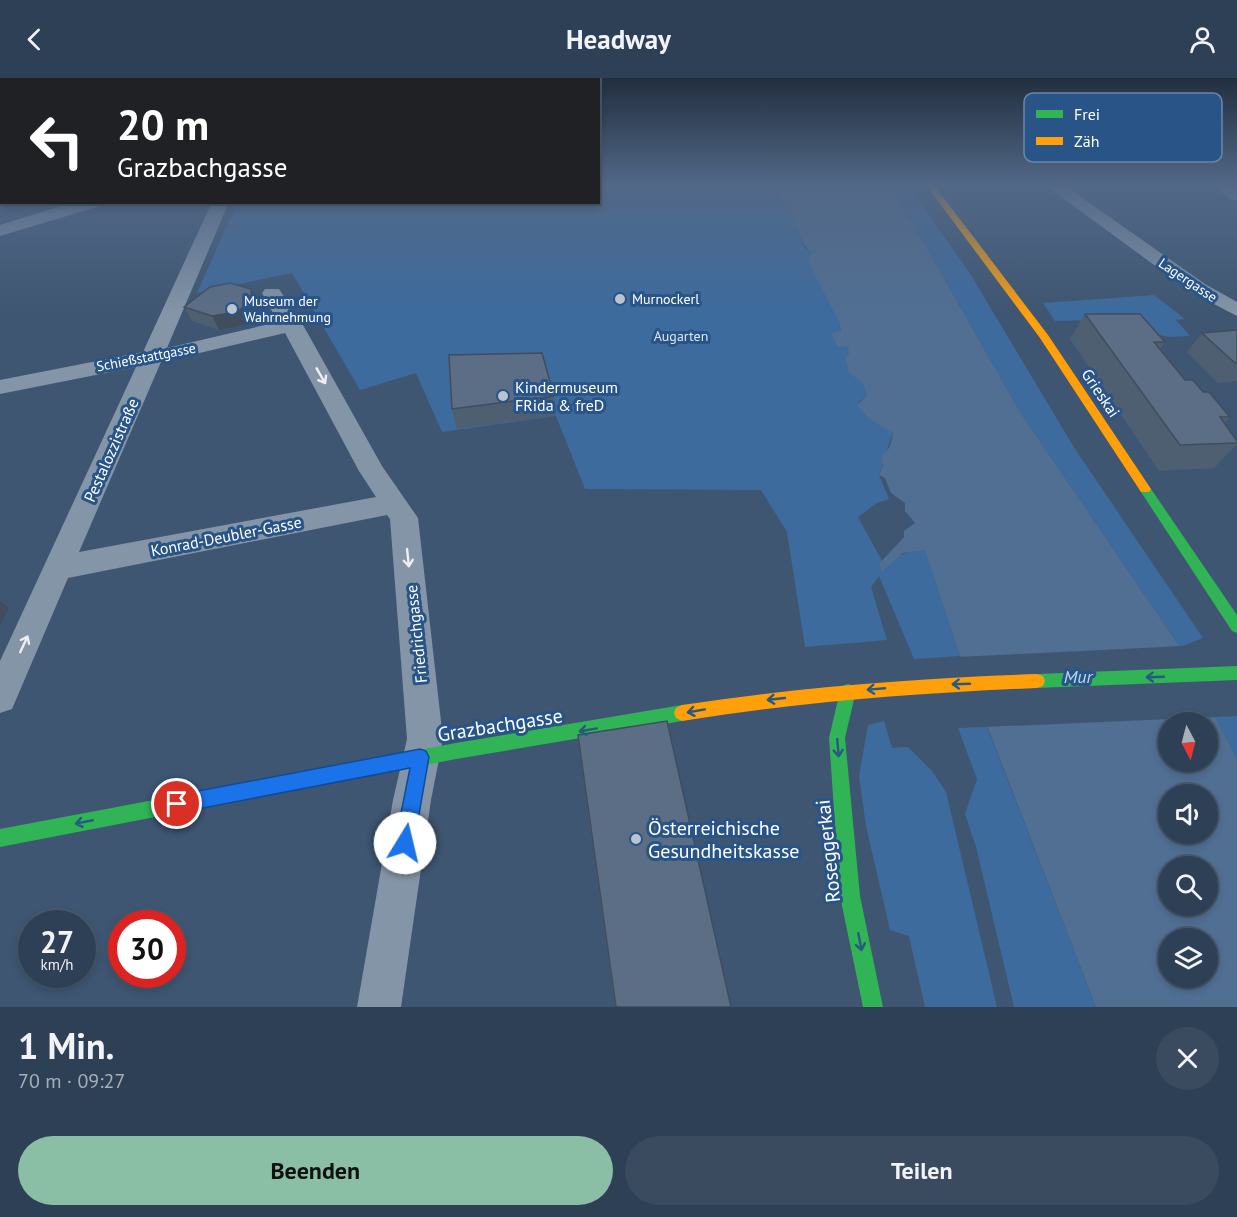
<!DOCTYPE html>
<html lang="de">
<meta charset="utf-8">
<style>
:root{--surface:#2e4056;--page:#3a4b60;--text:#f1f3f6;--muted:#a7afb9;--line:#49596c;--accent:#8abfa5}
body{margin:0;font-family:"PT Sans",sans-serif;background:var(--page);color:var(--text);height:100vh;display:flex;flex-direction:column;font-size:22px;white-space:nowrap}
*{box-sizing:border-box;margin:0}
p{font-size:20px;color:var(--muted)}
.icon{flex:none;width:33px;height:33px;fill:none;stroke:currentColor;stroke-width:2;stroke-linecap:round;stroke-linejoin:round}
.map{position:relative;height:929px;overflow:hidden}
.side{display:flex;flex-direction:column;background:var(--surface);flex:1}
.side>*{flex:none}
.guide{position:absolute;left:0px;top:0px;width:600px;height:126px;box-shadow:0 3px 9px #0003,0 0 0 2px var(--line);background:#202124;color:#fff;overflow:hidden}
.needle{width:39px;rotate:173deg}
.buttons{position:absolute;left:1158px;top:634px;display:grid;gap:12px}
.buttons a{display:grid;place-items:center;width:60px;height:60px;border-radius:50%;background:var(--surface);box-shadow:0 3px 9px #0003,0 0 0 2px var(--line);font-size:30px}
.speed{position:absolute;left:18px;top:832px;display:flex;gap:12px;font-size:30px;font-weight:700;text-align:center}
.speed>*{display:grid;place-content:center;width:78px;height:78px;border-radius:50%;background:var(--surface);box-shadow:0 3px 9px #0003,0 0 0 2px var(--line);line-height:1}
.speed small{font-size:15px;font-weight:400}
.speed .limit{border:9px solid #d22;background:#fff;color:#111}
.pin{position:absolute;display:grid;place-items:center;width:51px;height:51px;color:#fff;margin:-26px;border:3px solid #fff;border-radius:50%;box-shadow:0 2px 6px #0007}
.me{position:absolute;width:66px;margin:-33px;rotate:9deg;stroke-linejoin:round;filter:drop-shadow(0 0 4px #0008)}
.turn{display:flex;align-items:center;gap:21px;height:126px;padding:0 18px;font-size:27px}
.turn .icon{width:78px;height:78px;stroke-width:2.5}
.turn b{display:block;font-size:42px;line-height:51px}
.round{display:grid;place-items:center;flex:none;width:63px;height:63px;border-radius:32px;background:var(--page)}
.overview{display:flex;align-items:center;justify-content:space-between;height:102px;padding:0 18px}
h1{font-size:36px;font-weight:700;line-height:45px}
.primary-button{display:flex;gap:12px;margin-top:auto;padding:12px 18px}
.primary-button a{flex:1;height:69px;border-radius:36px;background:var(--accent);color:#111;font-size:24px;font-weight:700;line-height:69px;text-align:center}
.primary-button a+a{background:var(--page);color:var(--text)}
header{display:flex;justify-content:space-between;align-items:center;height:78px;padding:0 18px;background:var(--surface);font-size:27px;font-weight:700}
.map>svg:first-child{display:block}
</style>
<header><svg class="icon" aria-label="back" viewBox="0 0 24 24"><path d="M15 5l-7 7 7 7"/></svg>Headway<svg class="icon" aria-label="person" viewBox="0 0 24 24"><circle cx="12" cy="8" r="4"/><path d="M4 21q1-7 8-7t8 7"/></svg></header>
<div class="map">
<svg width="1237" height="929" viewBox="0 0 1237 929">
<rect width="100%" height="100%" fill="#3e5672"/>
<g fill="#3d6b9e">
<path d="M599,107H767L783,120L797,147L804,169L812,175L839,244L841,253L832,255L848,268L855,298L862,304L867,318L859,324L869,341L893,354L879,397L889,421L877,425L858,439L882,483L879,486C895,479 909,473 925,471L960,578L914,581L879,498L871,509L887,562L805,569L787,454L761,412L585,411L556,338L442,354L416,295L360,312L292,195L197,215L237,125L598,124Z"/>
<polygon points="891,107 908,107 969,194 1075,371 1203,560 1180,569 1020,334"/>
<polygon points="1154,217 1185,241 1176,242 1190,258 1169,259 1089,242 1055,243 1043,225"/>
<polygon points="1237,638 1237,682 1215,639"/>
<polygon points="884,643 892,670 908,669 932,693 946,714 997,929 925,929 909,858 890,852 866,748 859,698 868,647"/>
<polygon points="987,649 1096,929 1014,929 976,769 965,736 977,701 958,650"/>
</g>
<path fill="#506f93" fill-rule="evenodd" d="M772,107H891L1020,334L1180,569L1237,682V929H1096L960,578L925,472L903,475L882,493L879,486L904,459V453L915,445L905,433V425L891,415L885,400L879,397L883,387L882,376C891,372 891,364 893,355L869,341L857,327L867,318L862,304L849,295L845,277L849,278L848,268L838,269L831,255L841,253L839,244L808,183L812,175C800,164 802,159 796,145C789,131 782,119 772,107ZM1168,645H1208V684H1168ZM1168,717H1208V756H1168ZM1168,789H1208V828H1168ZM1168,861H1208V900H1168Z"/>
<polygon fill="#3e5672" points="1183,568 1218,639 984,649 957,579"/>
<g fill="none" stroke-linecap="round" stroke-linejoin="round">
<g fill="#8595a8" fill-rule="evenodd">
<polygon points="1045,107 1064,107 1205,206 1237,224 1237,238 1191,214"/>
<polygon points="1213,107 1232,107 1237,110 1237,122 1231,121"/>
<polygon points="74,124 102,124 100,128 0,158 0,147"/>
<path d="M212,124H229L167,270L278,244L262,215L265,211H279L303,247L382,388L418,440L443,661L431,722L401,929H357L393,722L407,661L390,441L387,437L68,500L12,631L0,635V583L136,289L0,316V302L143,274ZM285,255L359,393L376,419L79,474L161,284Z"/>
</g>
<g fill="#30b455" fill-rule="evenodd">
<polygon points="1145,406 1149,408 1237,537 1237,555 1232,553 1141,414 1139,411"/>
<polygon points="1237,588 1237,602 1037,610 1031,608 1029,603 1031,598 1037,596"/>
<polygon points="848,606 854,608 856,613 845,660 860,818 883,929 863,929 840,818 829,660 840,613 842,608"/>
<polygon points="682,627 688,630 690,635 688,640 682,643 456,681 0,769 0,751 456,665"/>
</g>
<g fill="#ff9f0a" fill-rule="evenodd">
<polygon points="926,107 934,107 1048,257 1149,408 1151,411 1149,414 1141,414 1040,260"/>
<path d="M1037,596L1043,598L1045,603L1043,608L1037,610C918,615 800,624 682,643L676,640L674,635L676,630L682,627C800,609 918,600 1037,596Z"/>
</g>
</g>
<g fill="#4e5f72">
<polygon points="257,224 258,236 243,247 219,252 192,243 184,229"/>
<polygon points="1085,236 1165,264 1160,271 1185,302 1203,314 1230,339 1224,345 1237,363 1237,366 1214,390 1159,393 1070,261"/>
<polygon points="1237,252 1237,303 1218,305 1187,274 1202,255"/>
<polygon points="554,318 556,338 457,351 452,331"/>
<polygon points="578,657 731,929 615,929 582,692"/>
</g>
<g fill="#404d5d">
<polygon points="251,211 257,224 258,236 243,247 219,252 212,238"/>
<polygon points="0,523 9,530 0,548"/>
</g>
<g fill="#5b6e85" stroke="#404d5d" stroke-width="1.5">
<polygon points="230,205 251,211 252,223 236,234 212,238 184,229 210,209"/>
<polygon points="1085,236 1140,236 1165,264 1154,264 1185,302 1193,302 1203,314 1209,314 1230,339 1220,339 1237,363 1237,365 1180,367"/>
<polygon points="1237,252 1237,285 1235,285 1202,255"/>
<polygon points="542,275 554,318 452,331 449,277"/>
<polygon points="667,643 731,929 616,929 578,657"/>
</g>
<defs><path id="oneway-shaft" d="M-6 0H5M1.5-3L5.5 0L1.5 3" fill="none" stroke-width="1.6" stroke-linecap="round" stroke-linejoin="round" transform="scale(1.5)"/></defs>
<g stroke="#edeff2">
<use href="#oneway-shaft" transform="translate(321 298) rotate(60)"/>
<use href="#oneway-shaft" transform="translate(408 480) rotate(84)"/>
<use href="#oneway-shaft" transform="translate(24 566) rotate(-65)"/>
</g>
<g stroke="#285985">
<use href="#oneway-shaft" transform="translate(1155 599) rotate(178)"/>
<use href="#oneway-shaft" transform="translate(961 606) rotate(178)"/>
<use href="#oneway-shaft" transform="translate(876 611) rotate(175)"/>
<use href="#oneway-shaft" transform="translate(776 621) rotate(174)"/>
<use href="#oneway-shaft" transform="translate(696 633) rotate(170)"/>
<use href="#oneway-shaft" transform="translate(588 652) rotate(170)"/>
<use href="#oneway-shaft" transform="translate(838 670) rotate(85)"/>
<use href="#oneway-shaft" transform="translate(84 744) rotate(169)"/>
<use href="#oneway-shaft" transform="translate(860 864) rotate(79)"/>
</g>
<linearGradient id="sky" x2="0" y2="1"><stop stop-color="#222f3f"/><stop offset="0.45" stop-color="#526887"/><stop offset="1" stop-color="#526887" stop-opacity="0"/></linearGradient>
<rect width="1237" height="237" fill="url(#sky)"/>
<polygon fill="#1a73e8" stroke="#114b97" stroke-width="1.5" points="420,671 426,673 429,679 414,765 411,772 405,774 398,772 395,765 410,690 177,735 171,732 168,726 171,720 177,717"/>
<g fill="#bbc4ce" stroke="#285488" stroke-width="2">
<circle cx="620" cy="221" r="6"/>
<circle cx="232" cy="231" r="6"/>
<circle cx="503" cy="318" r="6"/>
<circle cx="636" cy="761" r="6"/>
</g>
<g text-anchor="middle" stroke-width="6" stroke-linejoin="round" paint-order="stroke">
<g font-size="14" fill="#fff" stroke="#285488">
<text transform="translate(1188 202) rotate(34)" y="5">Lagergasse</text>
<text transform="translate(146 279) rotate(-11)" y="5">Schießstattgasse</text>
</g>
<g font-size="14" fill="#fff" stroke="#285488" text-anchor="start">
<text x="632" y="226">Murnockerl</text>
<text x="244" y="228">Museum der<tspan x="244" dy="16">Wahrnehmung</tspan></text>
</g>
<g font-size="14" fill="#d8e7f7" stroke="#285488">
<text x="681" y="263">Augarten</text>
</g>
<g font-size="16" fill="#fff" stroke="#285488" text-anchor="start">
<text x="515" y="315">Kindermuseum<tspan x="515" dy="18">FRida &amp; freD</tspan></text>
</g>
<g font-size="16" fill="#fff" stroke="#285488">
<text transform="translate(1101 315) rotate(56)" y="6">Grieskai</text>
<text transform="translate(111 372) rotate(-66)" y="6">Pestalozzistraße</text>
<text transform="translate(226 458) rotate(-11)" y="6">Konrad-Deubler-Gasse</text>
<text transform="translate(416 556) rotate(-96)" y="6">Friedrichgasse</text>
</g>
<g font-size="18" font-style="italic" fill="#c0d7f0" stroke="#285488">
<text x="1078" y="605">Mur</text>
</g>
<g font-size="20" fill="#fff" stroke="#285488">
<text transform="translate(500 647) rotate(-9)" y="7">Grazbachgasse</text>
<text transform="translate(828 773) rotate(-96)" y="7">Roseggerkai</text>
</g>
<g font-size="20" fill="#fff" stroke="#285488" text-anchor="start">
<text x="648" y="757">Österreichische<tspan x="648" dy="23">Gesundheitskasse</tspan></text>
</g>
</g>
<rect x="1024" y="15" width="198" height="69" rx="9" fill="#285488" stroke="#6887ac" stroke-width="1.5"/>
<rect x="1036" y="32" width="27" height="8" fill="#30b455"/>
<rect x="1036" y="59" width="27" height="8" fill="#ff9f0a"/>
<g font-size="16" fill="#fff">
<text x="1074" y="42">Frei</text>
<text x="1074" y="69">Zäh</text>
</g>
</svg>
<div class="buttons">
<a><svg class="needle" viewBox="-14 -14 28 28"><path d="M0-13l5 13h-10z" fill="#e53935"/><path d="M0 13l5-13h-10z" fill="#a7afb9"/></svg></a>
<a><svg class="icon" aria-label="sound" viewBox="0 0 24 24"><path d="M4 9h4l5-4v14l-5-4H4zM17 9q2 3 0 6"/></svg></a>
<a><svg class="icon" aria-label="search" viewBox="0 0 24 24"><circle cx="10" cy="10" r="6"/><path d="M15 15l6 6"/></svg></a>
<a><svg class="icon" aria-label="layers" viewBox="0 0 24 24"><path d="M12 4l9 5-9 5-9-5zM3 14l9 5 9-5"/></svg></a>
</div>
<div class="speed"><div>27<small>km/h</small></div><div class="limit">30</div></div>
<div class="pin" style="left:177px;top:726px;background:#d93025"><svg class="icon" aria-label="arrive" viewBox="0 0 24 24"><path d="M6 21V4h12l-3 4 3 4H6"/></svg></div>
<svg class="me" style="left:405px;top:765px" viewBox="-20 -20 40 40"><circle r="19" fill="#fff"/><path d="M0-13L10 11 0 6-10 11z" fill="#1a73e8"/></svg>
<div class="guide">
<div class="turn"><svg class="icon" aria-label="left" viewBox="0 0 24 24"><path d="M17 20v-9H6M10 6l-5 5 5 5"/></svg><div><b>20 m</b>Grazbachgasse</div></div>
</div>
</div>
<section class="side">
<div class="overview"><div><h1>1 Min.</h1><p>70 m · 09:27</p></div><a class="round"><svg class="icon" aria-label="close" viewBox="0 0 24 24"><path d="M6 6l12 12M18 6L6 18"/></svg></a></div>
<div class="primary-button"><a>Beenden</a><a>Teilen</a></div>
</section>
